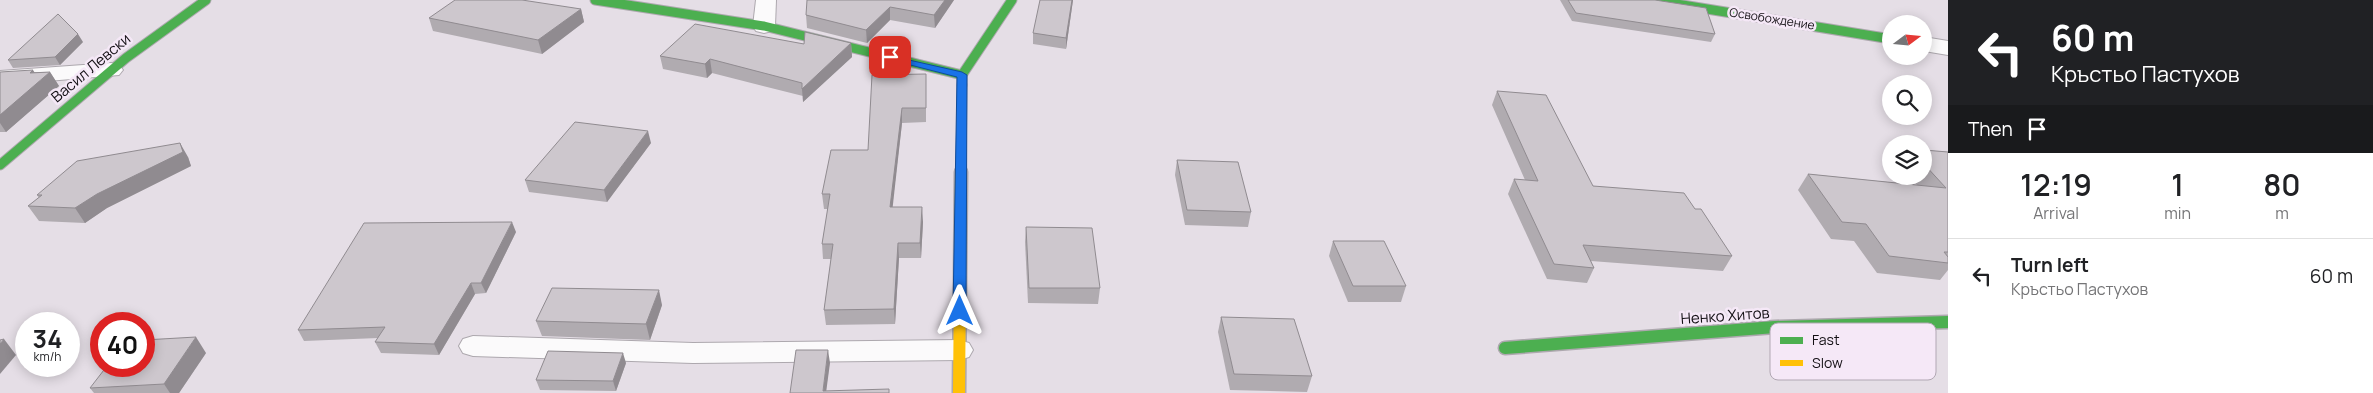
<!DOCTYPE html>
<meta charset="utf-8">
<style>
:root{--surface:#fff;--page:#f2f2f2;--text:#202124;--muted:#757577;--line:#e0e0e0}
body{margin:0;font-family:Manrope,sans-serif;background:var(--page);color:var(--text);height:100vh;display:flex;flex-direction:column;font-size:19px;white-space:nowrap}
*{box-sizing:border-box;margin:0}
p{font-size:16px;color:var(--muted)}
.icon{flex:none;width:28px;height:28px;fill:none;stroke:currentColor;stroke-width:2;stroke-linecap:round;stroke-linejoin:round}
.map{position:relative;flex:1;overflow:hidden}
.details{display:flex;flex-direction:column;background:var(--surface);width:425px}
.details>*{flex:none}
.banner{background:#202124;color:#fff;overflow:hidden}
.needle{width:32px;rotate:74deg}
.tools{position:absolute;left:1882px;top:15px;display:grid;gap:10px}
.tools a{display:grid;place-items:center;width:50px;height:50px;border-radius:50%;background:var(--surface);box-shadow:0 2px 12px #0003;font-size:25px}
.speed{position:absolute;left:15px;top:312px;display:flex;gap:10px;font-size:25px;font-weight:700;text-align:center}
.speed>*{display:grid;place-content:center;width:65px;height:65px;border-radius:50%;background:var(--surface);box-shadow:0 2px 12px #0003;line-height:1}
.speed small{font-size:12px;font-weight:400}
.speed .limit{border:8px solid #d22;background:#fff;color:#111}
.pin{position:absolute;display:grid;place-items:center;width:42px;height:42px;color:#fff;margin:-21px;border-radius:10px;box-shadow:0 2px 8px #0006}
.me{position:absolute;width:55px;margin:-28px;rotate:0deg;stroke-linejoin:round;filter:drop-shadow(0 0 4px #0008)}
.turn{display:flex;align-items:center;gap:18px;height:105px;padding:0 20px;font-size:22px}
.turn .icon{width:65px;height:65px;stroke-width:2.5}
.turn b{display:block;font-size:35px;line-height:42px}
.then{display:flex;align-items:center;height:48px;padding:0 20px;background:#0003;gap:10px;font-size:19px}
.eta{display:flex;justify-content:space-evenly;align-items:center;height:85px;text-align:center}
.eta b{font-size:30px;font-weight:600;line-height:35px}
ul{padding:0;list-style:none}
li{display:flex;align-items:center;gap:15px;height:75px;padding:0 20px;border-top:1px solid var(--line)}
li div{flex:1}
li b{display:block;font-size:19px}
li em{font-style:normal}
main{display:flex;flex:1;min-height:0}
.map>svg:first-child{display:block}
</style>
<main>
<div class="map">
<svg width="1948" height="393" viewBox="0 0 1948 393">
<rect width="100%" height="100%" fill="#e5dee6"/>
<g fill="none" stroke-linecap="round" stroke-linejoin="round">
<g stroke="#ada8ae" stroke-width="2">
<polygon id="lane" points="473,336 693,343 959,340 969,343 973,350 969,357 959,360 693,363 473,356 463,353 459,346 463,339"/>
</g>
<g stroke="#ada8ae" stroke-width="2">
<g id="street">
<polygon points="756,0 776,0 775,26 772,31 764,33 756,31 753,26"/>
<polygon points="1924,37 1948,41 1948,55 1924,51"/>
<polygon points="111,63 119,65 123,70 119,75 0,85 0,71"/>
</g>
</g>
<g stroke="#ada8ae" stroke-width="11">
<g id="fast-far1">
<polyline points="595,0 764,26 962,75"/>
<polyline points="1652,0 1891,39"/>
<polyline points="962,85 962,75 1012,0"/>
<polyline points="0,165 126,58 206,0"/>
</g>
</g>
<g stroke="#ada8ae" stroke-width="15">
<polyline id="fast" points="1505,348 1775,327 1948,322"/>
</g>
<g stroke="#ada8ae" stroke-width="11">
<polyline id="slow-far1" points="961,173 962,85"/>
</g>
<g stroke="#ada8ae" stroke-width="15">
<polyline id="slow" points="959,393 961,172"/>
</g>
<use href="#lane" fill="#fbfafb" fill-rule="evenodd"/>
<use href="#street" fill="#fbfafb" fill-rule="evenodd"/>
<use href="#fast-far1" stroke="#4caf50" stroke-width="9"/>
<use href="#fast" stroke="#4caf50" stroke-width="12"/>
<use href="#slow-far1" stroke="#ffc107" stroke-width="9"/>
<use href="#slow" stroke="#ffc107" stroke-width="12"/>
</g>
<g fill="#b0abb0">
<polygon points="954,0 935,28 890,20 867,43 807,28 806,15"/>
<polygon points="1073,0 1066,49 1033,44 1033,33"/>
<polygon points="1560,0 1655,0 1715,34 1711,42 1572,21"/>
<polygon points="581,9 584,22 542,54 433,31 429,18"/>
<polygon points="83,42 60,65 13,68 8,60"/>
<polygon points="851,43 852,57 803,102 803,96 712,73 707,78 663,69 660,56 804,44"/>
<polygon points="0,72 50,72 59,86 6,132 0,132"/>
<polygon points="926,74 926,122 902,123 892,207 923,222 921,258 899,258 895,324 826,325 824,310 831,259 823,259 822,244 828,209 824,209 822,194 868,150"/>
<polygon points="1497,91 1593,186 1695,209 1732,256 1723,271 1591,261 1594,268 1587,283 1547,279 1508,194 1514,179 1525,180 1492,105"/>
<polygon points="651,143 607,202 529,192 525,180"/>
<polygon points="1924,150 1948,152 1948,270 1940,280 1877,273 1854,241 1831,239 1798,190 1808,174 1917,185 1909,176 1924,176"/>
<polygon points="188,157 191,166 107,208 85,223 39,221 28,206 39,198 37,195"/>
<polygon points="1177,160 1251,212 1248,227 1185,225 1175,175"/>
<polygon points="1026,227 1100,288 1098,304 1028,303 1025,242"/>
<polygon points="516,232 486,293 475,294 439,355 381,353 375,342 378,338 304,341 298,330"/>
<polygon points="1333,241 1406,286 1401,302 1348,302 1329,256"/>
<polygon points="662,305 650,340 542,336 536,321"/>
<polygon points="1221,317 1312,376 1307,392 1230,390 1218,332"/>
<polygon points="206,353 179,393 94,393 90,388"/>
<polygon points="626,363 616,391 540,390 536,380"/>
</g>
<g fill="#908b90">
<polygon points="945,0 954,0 935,28 934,15"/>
<polygon points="1072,0 1073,0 1066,49 1066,38"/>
<polygon points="890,7 890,20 867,43 866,30"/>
<polygon points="581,9 584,22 542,54 538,40"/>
<polygon points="78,34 83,42 60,65 55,57"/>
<polygon points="851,43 852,57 803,102 802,89"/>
<polygon points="710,59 712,73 707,78 705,64"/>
<polygon points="33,70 40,81 50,72 59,86 6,132 0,123 0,115 30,73"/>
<polygon points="902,108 902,123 891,222 890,207"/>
<polygon points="648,131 651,143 607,202 604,190"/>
<polygon points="180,143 188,157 191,166 107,208 85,223 75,208 97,194"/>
<polygon points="922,207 923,222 921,258 920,243"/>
<polygon points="512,222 516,232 486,293 481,283"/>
<polygon points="898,243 899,258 895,324 894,309"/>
<polygon points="471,283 475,294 439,355 434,344"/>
<polygon points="659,290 662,305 650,340 646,324"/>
<polygon points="196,337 206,353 179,393 170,393 164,384"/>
<polygon points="4,339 16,355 0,374 0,344"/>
<polygon points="828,350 830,363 826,393 823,391"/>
<polygon points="623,353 626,363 616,391 613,381"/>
</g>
<g fill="#cdc7cd" stroke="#908b90">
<polygon points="455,0 522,0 581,9 538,40 429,18"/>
<polygon points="807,0 945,0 934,15 890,7 866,30 806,15"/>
<polygon points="1040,0 1072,0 1066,38 1033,33"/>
<polygon points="1568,0 1655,0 1706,8 1715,34 1576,13"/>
<polygon points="58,14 78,34 55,57 8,60"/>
<polygon points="695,24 804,44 805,32 851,43 802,89 802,83 710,59 705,64 660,56"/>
<polygon points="33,70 30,73 50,72 0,115 0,72"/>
<polygon points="926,74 926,108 902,108 890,207 922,207 920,243 898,243 894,309 824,310 833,244 822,244 830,194 822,194 831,150 868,150 872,75"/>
<polygon points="1497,91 1546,95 1593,186 1684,193 1695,209 1701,209 1732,256 1583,245 1594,268 1554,264 1514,179 1538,181"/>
<polygon points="575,122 648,131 604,190 525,180"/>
<polygon points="180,143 183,152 97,194 75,208 28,206 42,195 37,195 77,161"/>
<polygon points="1924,150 1948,152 1948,252 1944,252 1948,257 1948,263 1889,256 1866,224 1842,222 1808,174 1946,188 1924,164"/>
<polygon points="1177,160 1238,162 1251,212 1187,210"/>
<polygon points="512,222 481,283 471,283 434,344 375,342 385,327 298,330 364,223"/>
<polygon points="1026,227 1092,228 1100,288 1029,288"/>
<polygon points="1333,241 1384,241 1406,286 1353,286"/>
<polygon points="552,288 659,290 646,324 536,321"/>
<polygon points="1221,317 1294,319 1312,376 1234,374"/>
<polygon points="196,337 164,384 90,388 107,366 144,366 144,340"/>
<polygon points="4,339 0,344 0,340"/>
<polygon points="796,350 828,350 823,391 889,389 889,393 790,393"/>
<polygon points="548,351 623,353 613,381 536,380"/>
</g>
<polygon fill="#1a73e8" stroke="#114b97" points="887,55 962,72 967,75 966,311 960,316 953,311 957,77 887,59"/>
<g text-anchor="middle" stroke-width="5" stroke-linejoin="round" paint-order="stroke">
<g font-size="12" fill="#130f14" stroke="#f5e8f7">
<text transform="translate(1772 19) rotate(9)" y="4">Освобождение</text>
</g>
<g font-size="15" fill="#130f14" stroke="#f5e8f7">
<text transform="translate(91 68) rotate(-40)" y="5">Васил Левски</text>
<text transform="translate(1725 316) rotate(-4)" y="5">Ненко Хитов</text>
</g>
</g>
<rect x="1770" y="323" width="166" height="57" rx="8" fill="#f5e8f7" stroke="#b1a7b3" stroke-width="1"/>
<rect x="1780" y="337" width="23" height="7" fill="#4caf50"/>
<rect x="1780" y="360" width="23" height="6" fill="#ffc107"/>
<g font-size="14" fill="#130f14">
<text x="1812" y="345">Fast</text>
<text x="1812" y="368">Slow</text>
</g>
</svg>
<div class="tools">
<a><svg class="needle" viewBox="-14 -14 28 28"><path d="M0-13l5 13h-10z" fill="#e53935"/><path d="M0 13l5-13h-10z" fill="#757577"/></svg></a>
<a><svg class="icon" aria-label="search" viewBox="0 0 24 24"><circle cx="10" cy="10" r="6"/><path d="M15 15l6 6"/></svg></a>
<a><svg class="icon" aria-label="layers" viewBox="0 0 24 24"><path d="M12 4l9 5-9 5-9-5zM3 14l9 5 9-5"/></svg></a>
</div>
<div class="speed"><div>34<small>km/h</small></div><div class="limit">40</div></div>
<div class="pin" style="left:890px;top:57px;background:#d93025"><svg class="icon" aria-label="arrive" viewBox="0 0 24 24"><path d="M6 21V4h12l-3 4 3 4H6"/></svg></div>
<svg class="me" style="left:960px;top:311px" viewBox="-20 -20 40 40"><path d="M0-17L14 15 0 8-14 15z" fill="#1a73e8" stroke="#fff" stroke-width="4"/></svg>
</div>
<section class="details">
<div class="banner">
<div class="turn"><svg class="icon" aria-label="left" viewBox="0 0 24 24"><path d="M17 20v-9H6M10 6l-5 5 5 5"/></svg><div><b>60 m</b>Кръстьо Пастухов</div></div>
<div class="then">Then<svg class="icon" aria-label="arrive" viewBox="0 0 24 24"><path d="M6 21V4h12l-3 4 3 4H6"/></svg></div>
</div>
<div class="eta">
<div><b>12:19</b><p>Arrival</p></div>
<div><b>1</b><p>min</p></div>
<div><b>80</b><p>m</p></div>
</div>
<ul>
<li><svg class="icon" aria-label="left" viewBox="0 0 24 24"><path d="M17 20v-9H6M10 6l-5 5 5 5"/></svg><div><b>Turn left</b><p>Кръстьо Пастухов</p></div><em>60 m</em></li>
</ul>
</section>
</main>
